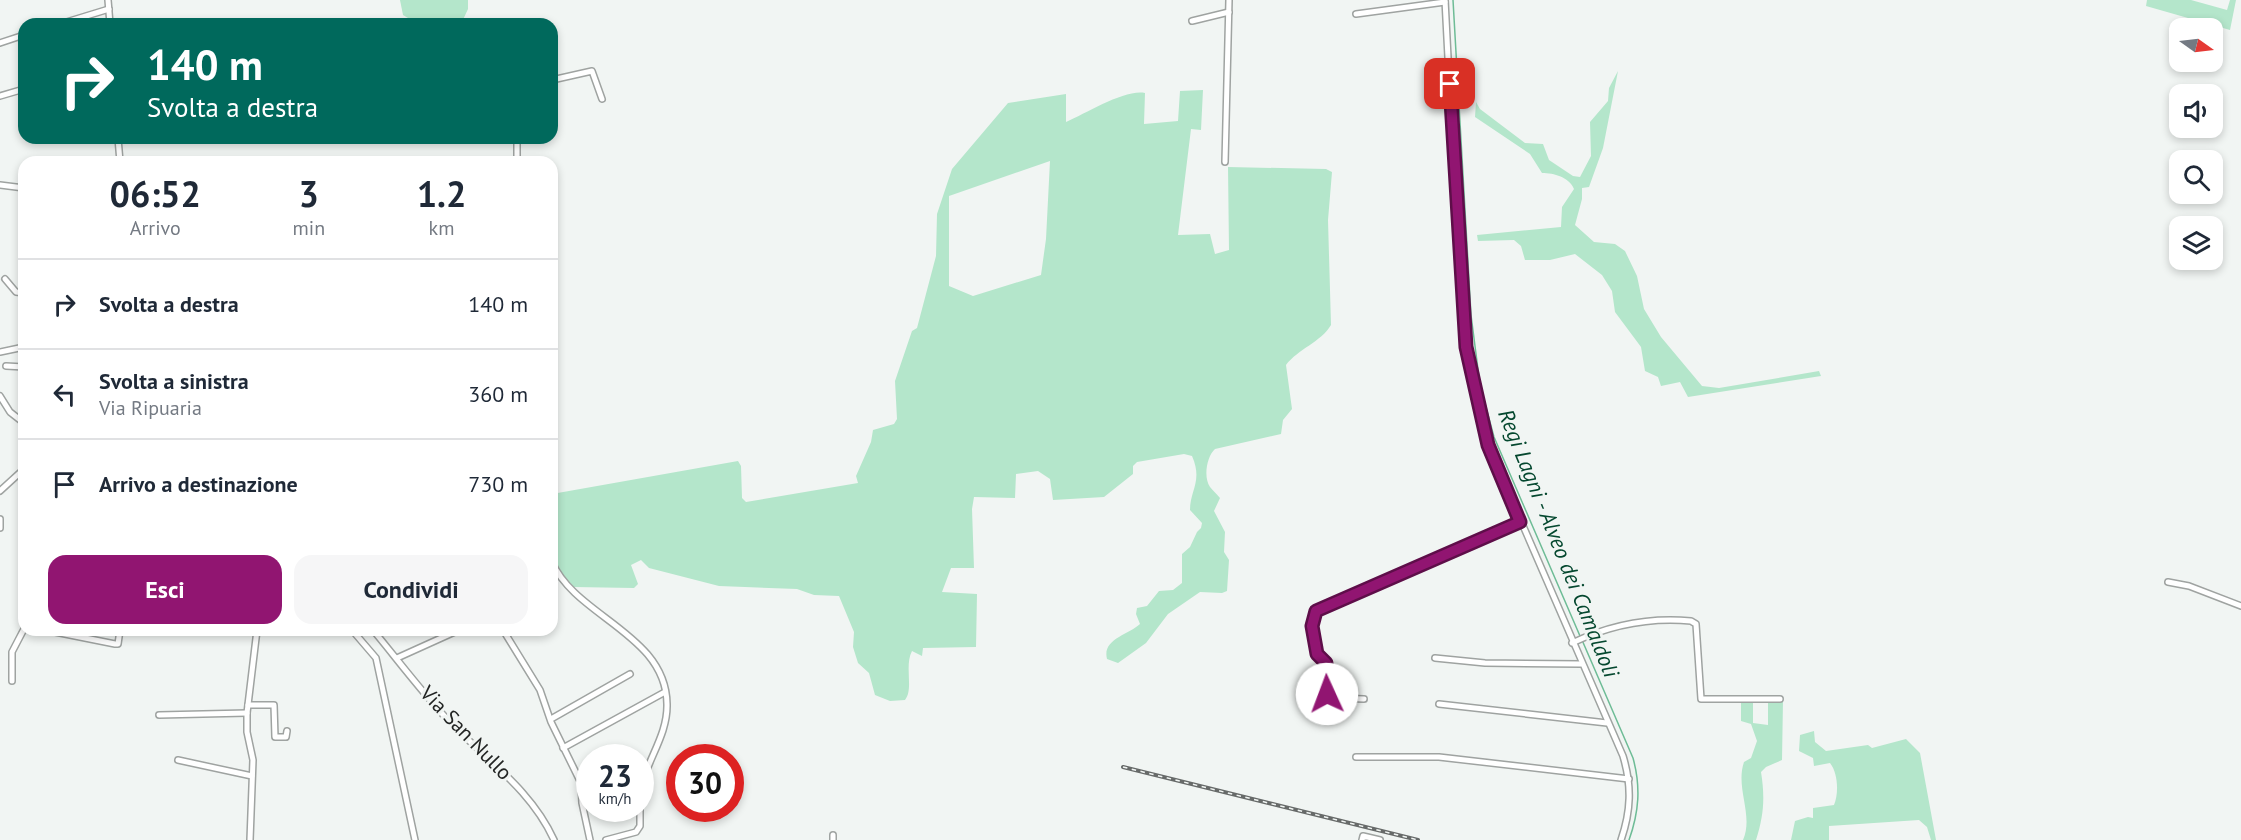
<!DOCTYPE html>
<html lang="it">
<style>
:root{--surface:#fff;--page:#f6f6f7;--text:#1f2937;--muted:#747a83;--line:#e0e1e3;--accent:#911571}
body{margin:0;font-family:"PT Sans",sans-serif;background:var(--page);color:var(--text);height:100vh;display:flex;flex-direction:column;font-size:22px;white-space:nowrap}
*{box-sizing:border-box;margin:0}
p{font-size:20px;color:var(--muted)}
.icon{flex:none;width:33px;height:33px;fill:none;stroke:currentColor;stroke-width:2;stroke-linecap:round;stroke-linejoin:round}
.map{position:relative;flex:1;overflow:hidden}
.details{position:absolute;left:18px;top:156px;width:540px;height:480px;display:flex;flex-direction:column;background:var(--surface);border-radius:18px;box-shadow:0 3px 9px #0003}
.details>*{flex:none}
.top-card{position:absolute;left:18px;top:18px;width:540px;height:126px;border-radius:18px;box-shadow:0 3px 9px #0003;background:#00695c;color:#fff;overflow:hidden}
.needle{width:39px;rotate:104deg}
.buttons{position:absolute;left:2169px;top:18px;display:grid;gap:12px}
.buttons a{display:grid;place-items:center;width:54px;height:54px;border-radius:12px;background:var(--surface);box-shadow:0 3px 9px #0003;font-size:30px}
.speed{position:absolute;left:576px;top:744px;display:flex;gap:12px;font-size:30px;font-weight:700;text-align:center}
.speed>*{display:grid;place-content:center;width:78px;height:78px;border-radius:50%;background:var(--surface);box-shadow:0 3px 9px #0003;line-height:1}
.speed small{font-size:15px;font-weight:400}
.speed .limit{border:9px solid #d22;background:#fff;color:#111}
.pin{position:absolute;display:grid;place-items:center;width:51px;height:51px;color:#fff;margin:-26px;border-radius:12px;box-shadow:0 3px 9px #0006}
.me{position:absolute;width:66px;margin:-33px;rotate:358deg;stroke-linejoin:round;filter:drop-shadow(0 0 4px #0008)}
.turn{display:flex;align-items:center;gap:21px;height:126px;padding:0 30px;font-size:27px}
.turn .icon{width:78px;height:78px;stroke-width:2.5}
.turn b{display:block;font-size:42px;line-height:51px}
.eta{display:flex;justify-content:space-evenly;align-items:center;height:102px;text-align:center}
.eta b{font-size:36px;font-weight:700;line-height:42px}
.action{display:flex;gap:12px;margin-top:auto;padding:12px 30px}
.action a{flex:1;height:69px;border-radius:18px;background:var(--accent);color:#fff;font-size:24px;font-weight:700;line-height:69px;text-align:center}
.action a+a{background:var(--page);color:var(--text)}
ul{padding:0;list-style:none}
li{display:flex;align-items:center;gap:18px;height:90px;padding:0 30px;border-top:2px solid var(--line)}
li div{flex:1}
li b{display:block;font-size:22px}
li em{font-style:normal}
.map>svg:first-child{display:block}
</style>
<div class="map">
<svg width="2241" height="840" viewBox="0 0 2241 840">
<rect width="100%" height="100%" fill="#f1f5f3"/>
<g fill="#b4e6cb" fill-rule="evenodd">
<polygon points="400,0 468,0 468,9 461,24 418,24 403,15"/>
<polygon points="2147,0 2191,0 2227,10 2230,0 2236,0 2230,30 2146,6"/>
<path d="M1618,71L1603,148L1589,187L1582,188V199L1575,225L1594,242L1615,244L1625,251L1637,276L1644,309L1661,337L1702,386L1719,388L1819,371L1821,376L1688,397L1680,382L1661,386L1658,377L1645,371L1641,347L1615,312L1612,291L1602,275L1575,254L1550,260H1525L1521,246L1514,240L1478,241L1477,235L1561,227L1562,207L1574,189C1569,177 1554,173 1542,173L1530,154L1475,117L1476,102L1480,109L1525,143L1543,144L1549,160L1573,176L1580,177L1591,156L1590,122L1608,101L1609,88Z"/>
<path d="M1203,90L1201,130L1191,129L1178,235L1210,234L1215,254L1229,250L1228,167L1326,169L1332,172L1328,220L1331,325C1321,342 1298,349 1286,365L1292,409L1283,420L1281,434L1215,449C1207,456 1203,477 1210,487C1213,491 1217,494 1220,498L1214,511L1225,532L1224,552L1229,560L1227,591L1222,593L1200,592L1168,614L1146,643L1118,663L1107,659C1102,639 1128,635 1140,624L1136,614L1137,608L1147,606L1159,591L1173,590L1182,583V554L1190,547L1197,532L1201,528L1202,523L1190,510C1190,490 1203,481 1192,456L1184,454L1137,462L1133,466V474L1104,497L1053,500L1050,479L1038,471L1016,474L1015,498L974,497L972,509L974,568H951L942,592L977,594L976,647L923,648L922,656L912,651C904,666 914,689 905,700L890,701L875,695L869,673L858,663L853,647L854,632L839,596L814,595L797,589L719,586L649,568L641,560L631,565L638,584L634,588L574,587L560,572L552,556V494L738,461L741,466L742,498L746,502L858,483L856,476L871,442L873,430L894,424L897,419L895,381L912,331L917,328L936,256L937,214L952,169L1008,103L1066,94V122C1087,113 1125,89 1145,93L1144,124L1178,121L1180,91ZM1050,161L1046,239L1041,275L973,296L949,286V196Z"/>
<path d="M1741,700H1753V723L1768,725V700H1783L1782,760L1766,767L1761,772C1765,797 1764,815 1756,840H1743C1754,815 1735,788 1744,762L1751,758L1757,741L1751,724L1741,721Z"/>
<path d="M1814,731L1815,742L1826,751L1868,745L1872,748L1906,739L1920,753L1936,840H1931L1927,827L1919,820L1829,826V840H1791L1795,821L1808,817L1813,818V808L1834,805C1839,793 1838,773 1830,763L1814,766L1813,758L1799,751L1800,735Z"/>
</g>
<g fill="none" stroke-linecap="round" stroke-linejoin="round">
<g stroke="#6ebc96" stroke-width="1.5">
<polyline points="1453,0 1471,315 1480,385 1494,437 1580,636"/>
<path d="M1582,640L1633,758C1641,787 1639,812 1629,840"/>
</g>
<g stroke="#9fa3a1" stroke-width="8">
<g id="minor">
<polyline points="108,0 110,24"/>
<path d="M1445,0L1461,306L1466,347L1488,445L1623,756C1632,786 1631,811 1621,840"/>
<polyline points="1356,14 1445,2"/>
<polyline points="1192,21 1229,12"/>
<polyline points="60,24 109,9"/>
<polyline points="0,43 24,35"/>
<polyline points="552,80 592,71 602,99"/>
<polyline points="0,96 24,89"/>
<polyline points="118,138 120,162"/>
<polyline points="517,138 517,162"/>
<polyline points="1225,162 1229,0"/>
<polyline points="0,185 24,188"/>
<polyline points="5,279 16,292 24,293"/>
<polyline points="0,352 24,347"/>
<polyline points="6,366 24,367"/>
<polyline points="0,396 10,412 24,423"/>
<polyline points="0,491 24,469"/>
<polyline points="0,519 0,528"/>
<path d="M552,562C576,617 666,634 667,704C668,739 641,766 640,800"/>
<polyline points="2168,582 2189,586 2241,606"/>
<polyline points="45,630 115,644 118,644 120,630"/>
<polyline points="352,630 376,658 415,840"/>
<path d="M373,630C397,659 421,691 447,719C485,759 531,789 554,840"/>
<polyline points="503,630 540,690 551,722 581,783 582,803 590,840"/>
<path d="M1572,643C1610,625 1649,617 1691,621L1696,624L1701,699H1780"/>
<polyline points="397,658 459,630"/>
<polyline points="1435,658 1485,663 1581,664"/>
<polyline points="12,681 12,652 24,629"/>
<polyline points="1364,699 1335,698 1327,694 1326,663 1317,654 1312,626 1316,611 1520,522"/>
<polyline points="1439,704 1607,723"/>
<polyline points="248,705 274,705 275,737 286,737 287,731"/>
<polyline points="159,715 247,713"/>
<polyline points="551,719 630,674"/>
<polyline points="563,748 665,692"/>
<polyline points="1356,757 1439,757 1629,779"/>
<polyline points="178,760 252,776"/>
<polyline points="833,835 833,840"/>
<polyline points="250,840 253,760 247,732 247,713 257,630"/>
<polyline points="606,840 636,832 640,826 640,808"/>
<polyline points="1362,840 1363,836 1380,840"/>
</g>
</g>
<use href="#minor" stroke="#fff" stroke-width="5"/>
<g stroke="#676a69" stroke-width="4">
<polyline id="rail" points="1123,767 1418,840"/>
</g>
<use href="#rail" stroke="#f1f5f3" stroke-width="1.5" stroke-dasharray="4.5" stroke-linecap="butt"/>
</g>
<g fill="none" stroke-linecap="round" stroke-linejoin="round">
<g stroke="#5e0e49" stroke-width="15">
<polyline id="route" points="1327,694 1326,663 1317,654 1312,626 1316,611 1520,522 1488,445 1466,347 1450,84"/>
</g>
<use href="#route" stroke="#911571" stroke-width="10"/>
</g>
<g text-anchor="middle" stroke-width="6" stroke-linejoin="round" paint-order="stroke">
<g font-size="21" fill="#232524" stroke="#f1f5f3">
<text transform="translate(466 733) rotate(46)" y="7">Via San Nullo</text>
</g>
<g font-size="22" font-style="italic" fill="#05482f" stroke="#f1f5f3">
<text transform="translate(1559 543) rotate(68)" y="8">Regi Lagni - Alveo dei Camaldoli</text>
</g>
</g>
</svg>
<div class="buttons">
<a><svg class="needle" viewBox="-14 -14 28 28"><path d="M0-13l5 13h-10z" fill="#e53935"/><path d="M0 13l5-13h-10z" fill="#747a83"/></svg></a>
<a><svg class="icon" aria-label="sound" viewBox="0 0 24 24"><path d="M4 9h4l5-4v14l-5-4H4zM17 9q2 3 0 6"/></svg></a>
<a><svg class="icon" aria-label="search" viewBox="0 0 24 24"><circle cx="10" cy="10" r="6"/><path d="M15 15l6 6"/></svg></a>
<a><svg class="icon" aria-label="layers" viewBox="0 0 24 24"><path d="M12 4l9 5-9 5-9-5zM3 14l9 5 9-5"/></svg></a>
</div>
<div class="speed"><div>23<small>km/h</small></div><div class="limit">30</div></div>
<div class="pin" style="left:1450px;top:84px;background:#d93025"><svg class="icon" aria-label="arrive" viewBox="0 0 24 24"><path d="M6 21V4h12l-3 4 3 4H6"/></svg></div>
<svg class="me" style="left:1327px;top:694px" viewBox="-20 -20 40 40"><circle r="19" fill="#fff"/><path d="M0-13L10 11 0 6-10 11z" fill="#911571"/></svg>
<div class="top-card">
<div class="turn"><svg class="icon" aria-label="right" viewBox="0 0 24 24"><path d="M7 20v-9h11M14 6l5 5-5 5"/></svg><div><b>140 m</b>Svolta a destra</div></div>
</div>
<section class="details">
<div class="eta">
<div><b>06:52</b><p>Arrivo</p></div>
<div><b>3</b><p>min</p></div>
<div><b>1.2</b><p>km</p></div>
</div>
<ul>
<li><svg class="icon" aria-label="right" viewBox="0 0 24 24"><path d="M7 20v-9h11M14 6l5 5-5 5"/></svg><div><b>Svolta a destra</b></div><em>140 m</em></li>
<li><svg class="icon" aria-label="left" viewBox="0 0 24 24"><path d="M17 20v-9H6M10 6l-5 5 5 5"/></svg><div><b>Svolta a sinistra</b><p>Via Ripuaria</p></div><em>360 m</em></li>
<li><svg class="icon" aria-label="arrive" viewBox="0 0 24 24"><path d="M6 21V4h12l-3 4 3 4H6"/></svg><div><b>Arrivo a destinazione</b></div><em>730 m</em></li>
</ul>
<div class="action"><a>Esci</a><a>Condividi</a></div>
</section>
</div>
